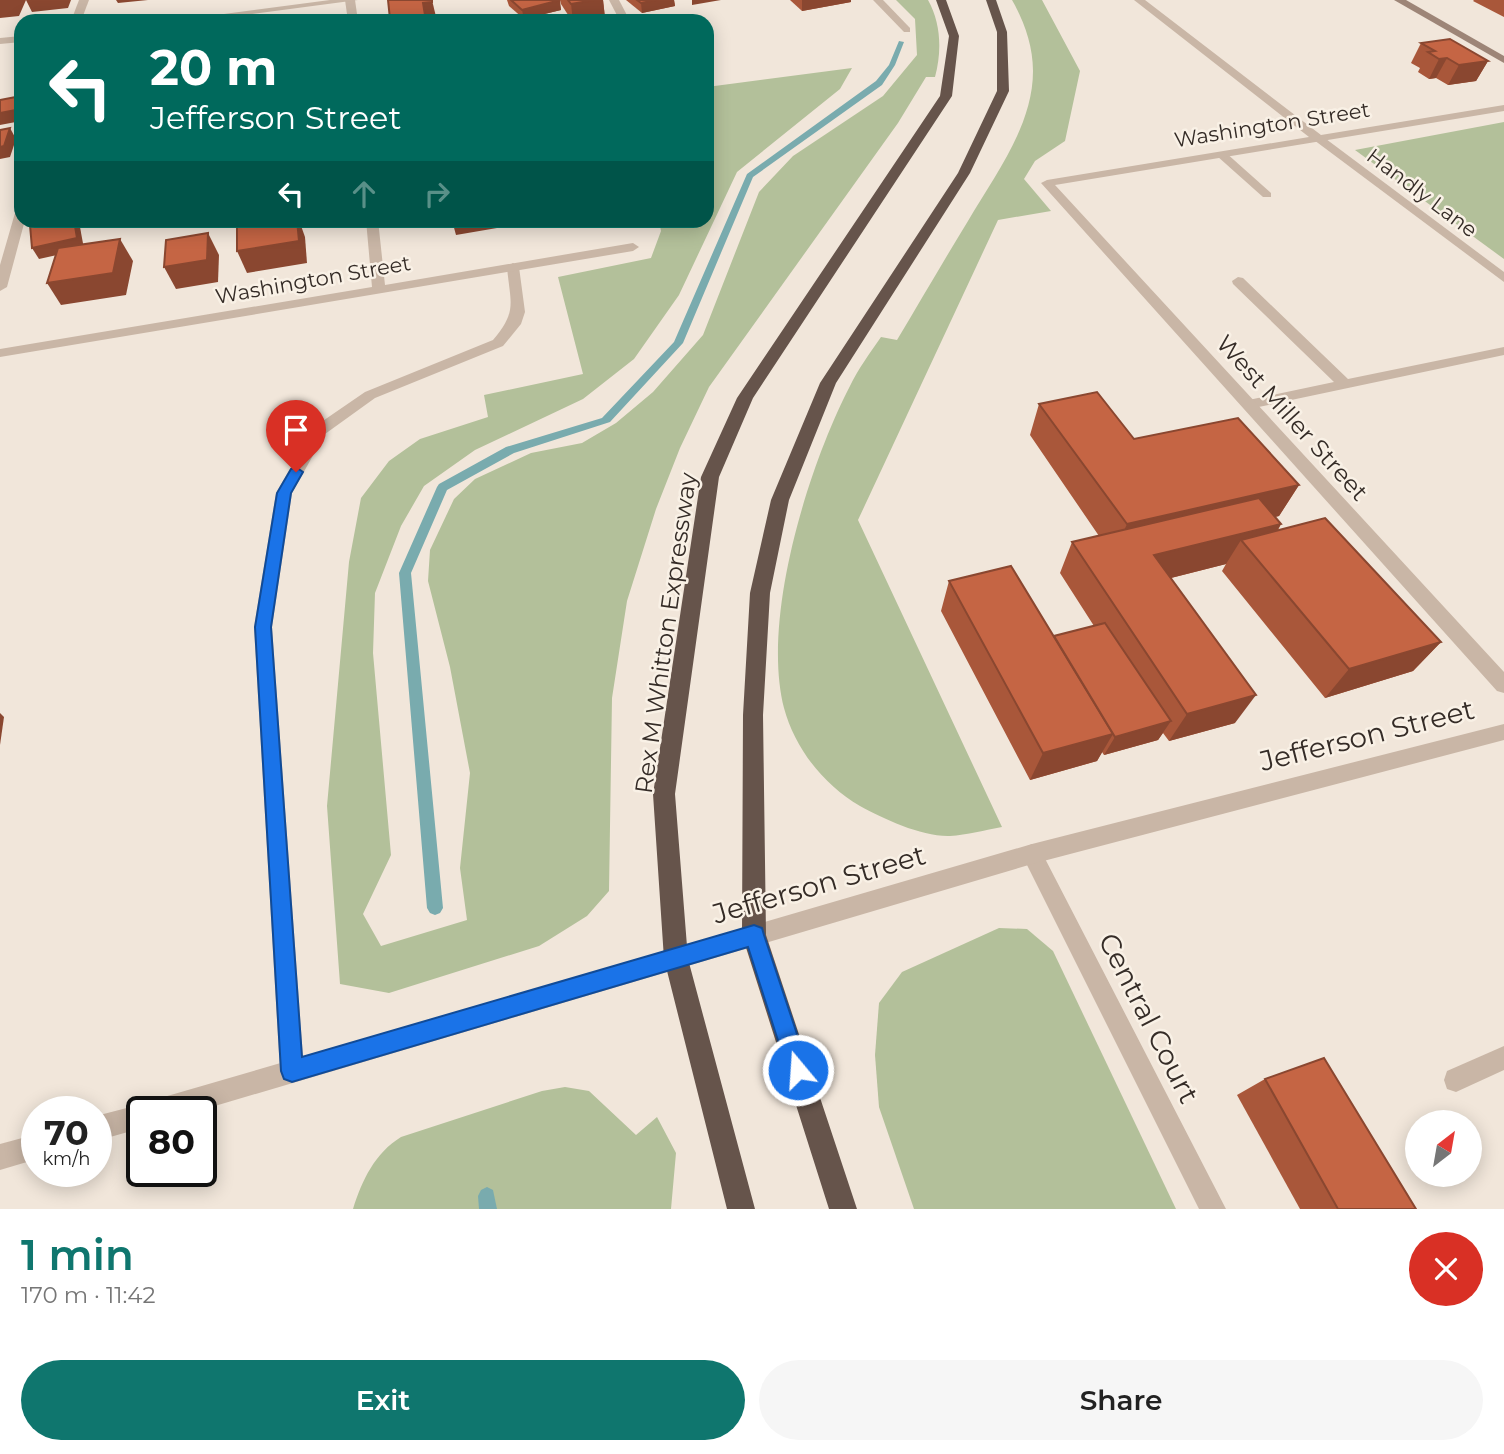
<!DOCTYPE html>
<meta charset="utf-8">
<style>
:root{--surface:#fff;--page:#f6f6f6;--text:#222;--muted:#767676;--accent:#0f766e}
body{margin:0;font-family:Montserrat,sans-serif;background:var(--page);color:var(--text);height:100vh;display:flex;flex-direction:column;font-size:26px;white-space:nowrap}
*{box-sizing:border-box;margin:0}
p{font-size:23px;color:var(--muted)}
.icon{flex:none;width:38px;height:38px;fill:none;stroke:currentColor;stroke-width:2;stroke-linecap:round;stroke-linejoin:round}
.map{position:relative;height:1209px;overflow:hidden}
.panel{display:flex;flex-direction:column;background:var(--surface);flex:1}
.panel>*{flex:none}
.banner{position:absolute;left:14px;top:14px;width:700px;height:214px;border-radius:21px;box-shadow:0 4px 18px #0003;background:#00695c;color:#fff;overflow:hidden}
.needle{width:46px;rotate:31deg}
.tools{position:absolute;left:1405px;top:1110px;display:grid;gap:14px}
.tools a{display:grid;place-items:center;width:77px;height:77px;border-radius:50%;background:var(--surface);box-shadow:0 4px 18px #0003;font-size:35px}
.speed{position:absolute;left:21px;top:1096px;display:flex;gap:14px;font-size:35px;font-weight:700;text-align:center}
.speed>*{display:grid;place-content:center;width:91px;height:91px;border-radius:50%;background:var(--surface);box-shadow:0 4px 18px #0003;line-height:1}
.speed small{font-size:18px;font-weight:400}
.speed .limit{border:4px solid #111;border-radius:10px;background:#fff;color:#111}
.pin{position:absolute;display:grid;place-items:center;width:60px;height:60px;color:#fff;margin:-72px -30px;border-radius:50% 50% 50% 0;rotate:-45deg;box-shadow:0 0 7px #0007}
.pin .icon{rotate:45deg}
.me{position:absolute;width:77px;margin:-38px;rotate:342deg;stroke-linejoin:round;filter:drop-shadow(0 0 5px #0008)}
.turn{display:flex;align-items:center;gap:24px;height:147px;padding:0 21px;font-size:32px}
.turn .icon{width:91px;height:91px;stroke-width:2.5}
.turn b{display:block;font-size:49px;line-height:60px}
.lanes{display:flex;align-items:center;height:66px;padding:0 21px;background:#0003;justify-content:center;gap:35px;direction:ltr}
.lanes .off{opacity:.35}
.round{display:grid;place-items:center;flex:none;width:74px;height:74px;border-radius:37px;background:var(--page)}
.overview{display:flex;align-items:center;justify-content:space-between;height:119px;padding:0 21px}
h1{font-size:42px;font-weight:600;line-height:52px;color:var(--accent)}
.action{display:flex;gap:14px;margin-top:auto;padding:14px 21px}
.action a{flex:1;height:80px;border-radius:42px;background:var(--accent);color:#fff;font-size:28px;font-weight:600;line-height:80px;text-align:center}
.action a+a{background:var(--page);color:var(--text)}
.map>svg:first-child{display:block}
</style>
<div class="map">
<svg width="1504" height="1209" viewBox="0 0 1504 1209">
<rect width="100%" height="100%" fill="#f1e6da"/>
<g fill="#b3c09a">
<path d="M896,0H928C941,23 942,51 935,77H926L898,123L709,387L680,448L656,509L627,601L612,698L609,891L587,916L539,946L389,993L340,984L327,806L349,562L361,498L389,461L420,439L488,417L484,395L583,374L558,277L651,258L661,231L659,221L707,220V87L852,68L840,89L737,172L679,295L634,359L583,399L475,450L424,486L401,526L375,593L373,653L391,855L363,914L381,946L467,920L460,868L470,773L450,667L428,581L430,550L454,499L475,479L531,453L582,443L616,423L653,392L703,335L759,192L793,156L883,96L917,55L915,19Z"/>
<path d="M1012,0H1042L1080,71L1065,141L1035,161L1024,179L1051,211L998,220L858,520L1002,827C985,830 967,835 950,836C922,837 884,819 860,806C824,785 795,749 784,708C761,619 808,467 850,386C858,369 870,353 881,337L897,340C921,300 944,260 968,221C995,175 1033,126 1033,71C1033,46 1024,21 1012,0Z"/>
<polygon points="1504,122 1504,259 1355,150"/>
<polygon points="999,928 1027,929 1053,951 1176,1209 914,1209 879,1107 875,1055 879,1003 902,972"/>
<path d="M565,1087L589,1091L636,1135L657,1117L676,1153L671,1209H353C362,1180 375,1153 401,1137L542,1091Z"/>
</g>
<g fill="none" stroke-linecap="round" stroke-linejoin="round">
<g fill="#79abae" fill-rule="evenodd">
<polygon points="899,41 904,42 895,65 882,85 753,177 683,343 610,422 514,453 447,490 411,573 443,908 440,913 435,915 430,913 427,908 399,573 437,487 439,484 506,447 602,418 674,342 747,174 876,81 889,65"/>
<polygon points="487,1187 493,1190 497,1209 479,1209 478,1196 481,1190"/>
</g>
<g fill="#c9b6a6" fill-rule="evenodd">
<polygon points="79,0 89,0 81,21 71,21"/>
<polygon points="609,0 619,0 630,21 620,21"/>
<polygon points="1314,136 1322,136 1504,272 1504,282 1314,140"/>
<polygon points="1217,152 1225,152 1271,193 1271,197 1263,197 1217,156"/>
<polygon points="21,209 21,220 25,220 7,287 0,291 0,265 15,213"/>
<path d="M513,263L519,267L525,312L521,324L503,346L375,398L325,434L292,493L272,627L304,1071L301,1080L292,1083L283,1080L280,1071L254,627L276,493L314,427L365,392L493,340C518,311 510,302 507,267Z"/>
<polygon points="1238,277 1243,278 1348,379 1504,347 1504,355 1249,409 1244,407 1244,401 1334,382 1233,284 1232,281"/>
<polygon points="1504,1046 1504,1070 1456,1092 1447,1089 1444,1080 1447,1071"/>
</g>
<g fill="#c9b6a6" fill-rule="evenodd">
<polygon points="345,0 355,0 358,21 348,21"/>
<polygon points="873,0 883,0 910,28 910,32 904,32"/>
<polygon points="1134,0 1145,0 1321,135 1504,105 1504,111 1055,185 1504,672 1504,693 1497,691 1041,183 1047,180 1309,137"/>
<polygon points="366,220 378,220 385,285 633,243 639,247 633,251 0,357 0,349 372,287"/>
<polygon points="1032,844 1039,847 1226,1209 1199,1209 1025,861 1021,854 1025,847"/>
</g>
<g fill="#c9b6a6" fill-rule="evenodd">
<polygon points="330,0 358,0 199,21 171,21"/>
<polygon points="21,36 21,42 0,44 0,38"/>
<polygon points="1504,724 1504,740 1032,864 198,1111 142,1111 142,1128 96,1141 96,1116 142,1104 147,1106 157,1099 1032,844"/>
<polygon points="37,1134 37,1159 0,1170 0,1144"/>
</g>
<polygon fill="#9d8577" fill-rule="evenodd" points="1394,0 1406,0 1504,56 1504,63"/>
<g fill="#66544b" fill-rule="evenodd">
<polygon points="936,0 946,0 959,36 952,96 753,398 719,477 675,794 688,959 755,1209 727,1209 664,959 653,794 701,477 737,398 940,96 949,36"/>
<polygon points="986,0 996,0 1007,32 1009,91 970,173 836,383 789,500 770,593 763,715 766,935 857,1209 829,1209 742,935 743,715 750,593 771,500 820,383 958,173 997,91 997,32"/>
</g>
</g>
<g fill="#a9573a">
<polygon points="507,0 559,0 561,10 524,19 509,6"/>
<polygon points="560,0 603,0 605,18 585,21 572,21 561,4"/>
<polygon points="626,0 674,0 675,6 642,13"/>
<polygon points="790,0 851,0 851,2 802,11"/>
<polygon points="1474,0 1504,0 1504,17 1473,1"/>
<polygon points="1421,43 1488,61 1476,81 1448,85 1436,78 1429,79 1418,72 1420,68 1411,63"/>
<polygon points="1039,404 1134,439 1299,485 1279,516 1275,517 1281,524 1278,530 1441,642 1413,671 1325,698 1222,571 1226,564 1171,578 1235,723 1169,741 1163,733 1158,740 1104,755 1102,752 1097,761 1030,780 941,611 949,581 1054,636 1094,626 1060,573 1072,542 1099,536 1030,435"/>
<polygon points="1265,1079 1416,1209 1300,1209 1237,1095"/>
</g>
<g fill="#8a4730">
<polygon points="0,0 71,0 68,8 32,12 26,0 19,16 0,18"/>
<polygon points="116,0 148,0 118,3"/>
<polygon points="432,0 437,21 391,21 390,19 423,3"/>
<polygon points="560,0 561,10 524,19 522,10"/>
<polygon points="594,0 603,0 605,18 585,21 573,21 571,4"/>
<polygon points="656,0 674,0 675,6 642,13 641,3"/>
<polygon points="692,0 721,0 692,5"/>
<polygon points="802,0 851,0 851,2 802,11"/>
<polygon points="1447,58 1436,78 1429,79 1439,59"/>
<polygon points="1488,61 1476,81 1448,85 1459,65"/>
<polygon points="21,109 21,121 0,125 0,113"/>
<polygon points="10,128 16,139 10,157 0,159 0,147"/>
<polygon points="74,220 77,220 80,227 84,249 39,259 32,248"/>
<polygon points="297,220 299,220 305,237 307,263 247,273 237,251"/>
<polygon points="472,220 496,220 497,228 456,235 453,224"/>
<polygon points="208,233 219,255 218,282 176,289 164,267"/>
<polygon points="120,239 133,261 126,295 61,305 47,283"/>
<polygon points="1299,485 1279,516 1113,555 1127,524"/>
<polygon points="1281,524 1262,555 1241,540 1226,564 1139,586 1154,555"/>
<polygon points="1441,642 1413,671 1325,698 1349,669"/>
<polygon points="1256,695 1235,723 1169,741 1187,714"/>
<polygon points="0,713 4,717 0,745"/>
<polygon points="1171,721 1158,740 1104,755 1115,737"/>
<polygon points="1113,734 1097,761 1030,780 1043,753"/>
</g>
<g fill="#c56544" stroke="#8a4730" stroke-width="2">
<polygon points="388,0 432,0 432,2 423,3 425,15 390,19"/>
<polygon points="511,0 560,0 522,10"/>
<polygon points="568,0 594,0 571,4"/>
<polygon points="637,0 656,0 641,3"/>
<polygon points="227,18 226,21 193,21"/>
<polygon points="1450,39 1488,61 1459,65 1447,58 1439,59 1428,52 1435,51 1421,43"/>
<polygon points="21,96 21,109 0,113 0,100"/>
<polygon points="10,128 4,146 0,147 0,130"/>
<polygon points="52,220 74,220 77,238 32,248 30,225"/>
<polygon points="262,220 297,220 299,241 237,251 237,224"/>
<polygon points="452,220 472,220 453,224"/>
<polygon points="208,233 207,260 164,267 166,240"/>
<polygon points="120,239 113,273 47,283 58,248"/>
<polygon points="1097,392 1134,439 1238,418 1299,485 1127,524 1039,404"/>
<polygon points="1259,498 1281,524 1154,555 1256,695 1187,714 1072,542"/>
<polygon points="1325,518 1441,642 1349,669 1241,540"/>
<polygon points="1011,566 1113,734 1043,753 949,581"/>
<polygon points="1105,623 1171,721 1115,737 1054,636"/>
<polygon points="1324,1058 1416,1209 1338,1209 1265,1079"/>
</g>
<polygon fill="#1a73e8" stroke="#114b97" stroke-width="2" points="296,467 303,472 291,493 271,627 302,1057 754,925 762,928 764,935 809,1070 806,1078 798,1081 790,1078 748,947 292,1082 284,1079 281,1071 255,627 277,493 291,469"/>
<g text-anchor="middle" stroke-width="5" stroke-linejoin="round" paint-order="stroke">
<g font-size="21" fill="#352c27" stroke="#f9f1e6">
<text transform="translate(1272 125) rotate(-9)" y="7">Washington Street</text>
<text transform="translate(1422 193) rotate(37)" y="7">Handly Lane</text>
<text transform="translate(313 280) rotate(-10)" y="7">Washington Street</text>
</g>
<g font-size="24" fill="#352c27" stroke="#f9f1e6">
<text transform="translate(1292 418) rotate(48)" y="8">West Miller Street</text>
<text transform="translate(666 633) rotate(-82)" y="8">Rex M Whitton Expressway</text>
</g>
<g font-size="28" fill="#352c27" stroke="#f9f1e6">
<text transform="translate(1367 735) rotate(-14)" y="10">Jefferson Street</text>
<text transform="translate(819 884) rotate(-16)" y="10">Jefferson Street</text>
<text transform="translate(1149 1018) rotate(63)" y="10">Central Court</text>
</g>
</g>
</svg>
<div class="tools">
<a><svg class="needle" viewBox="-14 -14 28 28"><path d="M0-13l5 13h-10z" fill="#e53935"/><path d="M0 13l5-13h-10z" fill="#767676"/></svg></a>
</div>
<div class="speed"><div>70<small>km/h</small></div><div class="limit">80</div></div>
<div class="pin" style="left:296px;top:472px;background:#d93025"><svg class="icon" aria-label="arrive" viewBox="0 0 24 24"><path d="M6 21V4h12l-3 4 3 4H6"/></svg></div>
<svg class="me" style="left:798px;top:1070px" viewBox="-20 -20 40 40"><circle r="17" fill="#1a73e8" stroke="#fff" stroke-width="3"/><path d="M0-11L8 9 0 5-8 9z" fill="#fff"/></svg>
<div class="banner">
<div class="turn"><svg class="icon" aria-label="left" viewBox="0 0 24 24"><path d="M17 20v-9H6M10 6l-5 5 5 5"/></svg><div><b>20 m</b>Jefferson Street</div></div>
<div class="lanes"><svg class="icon" aria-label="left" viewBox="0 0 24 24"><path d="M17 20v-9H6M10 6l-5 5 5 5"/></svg><svg class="icon off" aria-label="ahead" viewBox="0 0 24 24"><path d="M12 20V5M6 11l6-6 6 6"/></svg><svg class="icon off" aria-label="right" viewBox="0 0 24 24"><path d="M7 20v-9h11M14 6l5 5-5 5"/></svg></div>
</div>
</div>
<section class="panel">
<div class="overview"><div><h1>1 min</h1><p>170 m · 11:42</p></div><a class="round" style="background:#d93025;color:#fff"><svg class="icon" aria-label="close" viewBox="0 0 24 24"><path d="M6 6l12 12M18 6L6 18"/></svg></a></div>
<div class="action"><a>Exit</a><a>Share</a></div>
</section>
